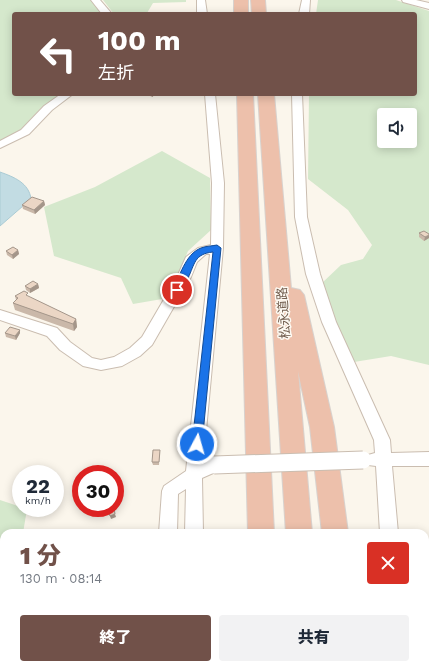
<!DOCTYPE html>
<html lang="ja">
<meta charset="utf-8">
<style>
:root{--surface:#fff;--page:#f2f2f3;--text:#1f2937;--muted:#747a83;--accent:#715149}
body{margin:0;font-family:"Work Sans","Noto Sans JP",sans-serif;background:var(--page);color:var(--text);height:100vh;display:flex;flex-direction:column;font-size:15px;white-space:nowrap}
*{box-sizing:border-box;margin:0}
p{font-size:13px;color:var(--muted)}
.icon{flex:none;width:22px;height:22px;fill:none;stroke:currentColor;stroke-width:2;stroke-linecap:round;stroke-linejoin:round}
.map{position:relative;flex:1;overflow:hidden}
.panel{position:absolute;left:0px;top:529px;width:429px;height:140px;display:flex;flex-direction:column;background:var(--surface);border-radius:12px 12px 0 0;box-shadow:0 2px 10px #0003}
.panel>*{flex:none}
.hud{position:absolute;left:12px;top:12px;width:405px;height:84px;border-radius:4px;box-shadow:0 2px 10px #0003;background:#715149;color:#fff;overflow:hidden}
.fabs{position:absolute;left:377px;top:108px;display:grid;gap:8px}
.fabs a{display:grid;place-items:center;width:40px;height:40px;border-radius:4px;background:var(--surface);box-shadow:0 2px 10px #0003;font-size:20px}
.speed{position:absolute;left:12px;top:465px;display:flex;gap:8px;font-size:20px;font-weight:700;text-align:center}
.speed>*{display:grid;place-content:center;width:52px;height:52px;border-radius:50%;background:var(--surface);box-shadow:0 2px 10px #0003;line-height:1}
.speed small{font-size:10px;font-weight:400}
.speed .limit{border:6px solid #d22;background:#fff;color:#111}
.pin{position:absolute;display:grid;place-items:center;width:34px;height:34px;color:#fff;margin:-17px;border:2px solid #fff;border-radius:50%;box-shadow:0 1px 4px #0007}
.me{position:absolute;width:44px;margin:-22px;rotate:6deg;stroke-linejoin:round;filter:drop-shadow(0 0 3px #0008)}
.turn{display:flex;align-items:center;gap:14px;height:84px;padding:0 20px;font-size:18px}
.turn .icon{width:52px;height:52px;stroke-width:2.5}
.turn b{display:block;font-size:28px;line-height:34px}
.round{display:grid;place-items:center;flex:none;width:42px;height:42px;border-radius:4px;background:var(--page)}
.overview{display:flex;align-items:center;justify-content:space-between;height:68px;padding:0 20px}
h1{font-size:24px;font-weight:800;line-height:30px;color:var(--accent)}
.action{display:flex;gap:8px;margin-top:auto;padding:8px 20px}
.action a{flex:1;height:46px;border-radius:4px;background:var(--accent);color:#fff;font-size:16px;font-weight:800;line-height:46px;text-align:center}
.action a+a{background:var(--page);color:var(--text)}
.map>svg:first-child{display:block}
</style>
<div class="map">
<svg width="429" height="669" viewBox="0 0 429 669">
<rect width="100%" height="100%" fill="#fbf6ec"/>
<g fill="#d5e8cc" fill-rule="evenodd">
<polygon points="0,0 93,0 105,14 14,14 14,94 63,94 42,107 20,130 0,141"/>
<polygon points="103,0 186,0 186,2 153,3 147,13 143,14 114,14"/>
<path d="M318,0H396L429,11V365L391,356L354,362L335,324L322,283L341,265L363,259L372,245L348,210L308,179L309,94H415V14H316ZM384,115H410V141H384Z"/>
<polygon points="162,151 210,178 211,230 188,251 168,298 133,304 121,278 54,256 44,207 95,187"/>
<polygon points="0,500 27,509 23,533 4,533 4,572 0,574"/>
</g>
<path fill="#c2dce3" stroke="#aacbd4" d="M0,172C14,177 29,183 31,199L0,226Z"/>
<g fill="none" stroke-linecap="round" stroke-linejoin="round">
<g stroke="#cabdb0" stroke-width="2">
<g id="street">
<polygon points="91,0 100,0 112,14 102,14"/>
<polygon points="197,0 205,0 207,14 197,14"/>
<polygon points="302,0 310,0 309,14 299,14"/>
<polygon points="402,0 416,0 429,3 429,9 403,2"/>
<polygon points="61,94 73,94 52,110 29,134 0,148 0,141 21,130 44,106"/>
<polygon points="205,94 215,94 224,183 223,248 203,463 214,458 220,460 222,465 220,470 202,478 203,533 185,533 186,489 178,494 177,533 159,533 162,491 164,486 186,471 210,254 206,254 197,262 191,277 152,345 140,356 122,366 101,370 83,366 60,350 47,336 0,320 0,310 57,328 70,342 92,358 101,360 114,357 130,348 142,337 177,277 186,257 198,248 211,245 212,183"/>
<polygon points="292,94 302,94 307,217 320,274 336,322 390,440 391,453 429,452 429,466 392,466 398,533 380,533 376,466 368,465 366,460 368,455 375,453 374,440 322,322 306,274 295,217"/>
<polygon points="133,665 153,665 152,669 132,669"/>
<rect x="185" y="665" width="20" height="4"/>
<rect x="392" y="665" width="20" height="4"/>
</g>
</g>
<g stroke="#d8d2ce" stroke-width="2">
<g id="highway">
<rect x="234" y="0" width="14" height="14"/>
<polygon points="251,0 265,0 266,14 252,14"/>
<polygon points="237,94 253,94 274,533 248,533"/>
<polygon points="258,94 274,94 291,288 300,290 304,295 334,427 348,533 322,533 310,427 298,371 312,533 286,533"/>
<rect x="249" y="665" width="30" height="4"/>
<rect x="290" y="665" width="30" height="4"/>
<rect x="338" y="665" width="30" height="4"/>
</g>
</g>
<use href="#street" fill="#fff" fill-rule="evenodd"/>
<use href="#highway" fill="#edc0ab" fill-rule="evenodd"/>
<g stroke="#cabdb0" stroke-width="19" stroke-linecap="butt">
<polyline id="street-bridge" points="214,465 363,460"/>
</g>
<use href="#street-bridge" stroke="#fff" stroke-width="17"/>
</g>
<g fill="#cab8a9">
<polygon points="147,94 156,94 152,97"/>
<polygon points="44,201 45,205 35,214 23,209 22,205"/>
<polygon points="419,233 429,238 424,241 419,237"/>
<polygon points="18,250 19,254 13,259 7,255 6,251"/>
<polygon points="38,284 39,288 30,293 26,290 25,286"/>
<polygon points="15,296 76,319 77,327 74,331 15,310 13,303 16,300"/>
<polygon points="20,330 20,333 16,340 6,337 5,333"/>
<polygon points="160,450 159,465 153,465 152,462"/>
</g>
<g fill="#a4968a">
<polygon points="152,94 156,94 152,97"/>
<polygon points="44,201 45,205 35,214 34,210"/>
<polygon points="429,235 429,238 424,241 425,237"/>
<polygon points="18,250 19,254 13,259 12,255"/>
<polygon points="38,284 39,288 30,293 30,289"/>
<polygon points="76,319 77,327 74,331 73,324"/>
<polygon points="20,330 20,333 16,340 15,336"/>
<polygon points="115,514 116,517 111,519 110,516"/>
</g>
<g fill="#ebd6c5" stroke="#a4968a">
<polygon points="32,197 44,201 34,210 22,205"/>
<polygon points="424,231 429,234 429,235 425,237 419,233"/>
<polygon points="13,247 18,250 12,255 6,251"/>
<polygon points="33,281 38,284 30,289 25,286"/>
<polygon points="24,291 28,293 26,295 76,319 73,324 13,303 18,298 15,296"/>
<polygon points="10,327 20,330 15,336 5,333"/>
<polygon points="153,450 160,450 159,462 152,462"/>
<polygon points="108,508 114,508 115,514 110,516"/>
</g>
<path fill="#1a73e8" stroke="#114b97" d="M217,245L221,248L202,444L201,447L197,448L193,447L192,444L213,252C194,254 195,264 188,278C186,283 183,288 180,292L177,293L172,290C180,277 185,254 201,248C206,246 212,246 217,245Z"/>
<g text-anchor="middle" stroke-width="3" stroke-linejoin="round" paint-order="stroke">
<g font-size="13" fill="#746051" stroke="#fdfaf3">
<text transform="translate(283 313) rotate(-94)" y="5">松永道路</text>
</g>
</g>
</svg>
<div class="fabs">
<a><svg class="icon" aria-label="sound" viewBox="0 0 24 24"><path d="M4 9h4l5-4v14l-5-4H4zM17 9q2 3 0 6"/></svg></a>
</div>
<div class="speed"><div>22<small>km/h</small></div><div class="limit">30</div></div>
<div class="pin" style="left:177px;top:290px;background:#d93025"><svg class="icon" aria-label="arrive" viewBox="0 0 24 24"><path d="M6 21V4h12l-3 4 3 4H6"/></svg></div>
<svg class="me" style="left:197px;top:444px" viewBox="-20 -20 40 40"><circle r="17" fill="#1a73e8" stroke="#fff" stroke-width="3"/><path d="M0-11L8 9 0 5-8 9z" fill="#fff"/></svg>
<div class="hud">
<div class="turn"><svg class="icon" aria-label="left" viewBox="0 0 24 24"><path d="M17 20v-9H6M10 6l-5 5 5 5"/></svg><div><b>100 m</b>左折</div></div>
</div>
<section class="panel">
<div class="overview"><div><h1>1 分</h1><p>130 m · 08:14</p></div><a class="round" style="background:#d93025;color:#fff"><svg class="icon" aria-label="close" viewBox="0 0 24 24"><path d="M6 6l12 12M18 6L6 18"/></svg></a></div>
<div class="action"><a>終了</a><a>共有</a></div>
</section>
</div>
